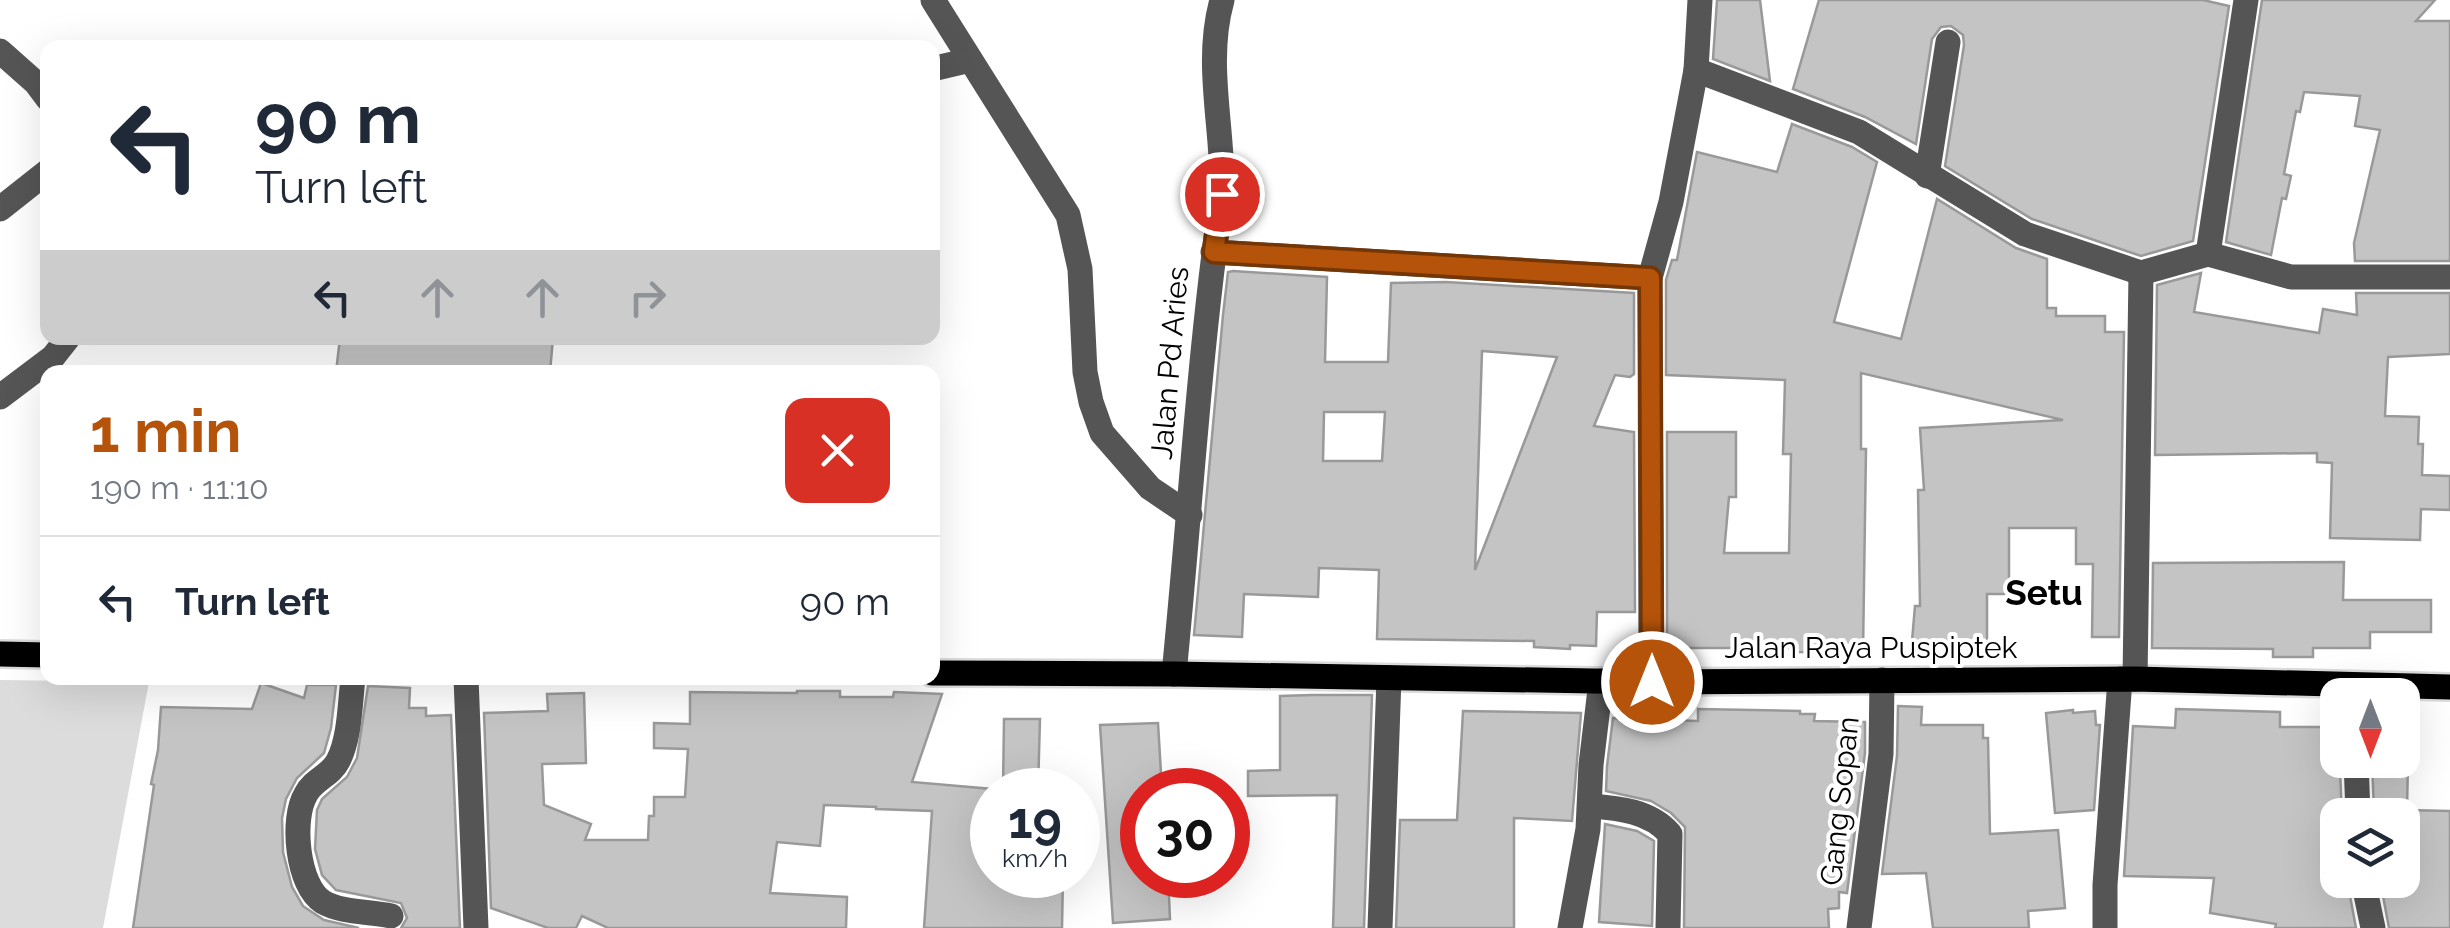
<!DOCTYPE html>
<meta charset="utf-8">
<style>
:root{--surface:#fff;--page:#f2f2f3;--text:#1f2937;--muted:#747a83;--line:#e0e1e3;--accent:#b45309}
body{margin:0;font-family:Raleway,sans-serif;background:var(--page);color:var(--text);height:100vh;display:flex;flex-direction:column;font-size:38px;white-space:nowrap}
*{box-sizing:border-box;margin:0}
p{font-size:32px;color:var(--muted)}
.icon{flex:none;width:55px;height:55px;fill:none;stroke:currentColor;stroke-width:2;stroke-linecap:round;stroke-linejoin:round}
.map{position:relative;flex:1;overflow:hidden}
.drawer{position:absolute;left:40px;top:365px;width:900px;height:320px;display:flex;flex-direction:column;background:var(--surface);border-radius:20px;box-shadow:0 10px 40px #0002}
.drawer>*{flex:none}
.top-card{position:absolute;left:40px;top:40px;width:900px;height:305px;border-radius:20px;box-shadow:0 10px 40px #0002;background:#fff;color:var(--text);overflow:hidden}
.needle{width:65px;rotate:180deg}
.controls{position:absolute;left:2320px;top:678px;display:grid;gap:20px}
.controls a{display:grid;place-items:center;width:100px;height:100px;border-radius:20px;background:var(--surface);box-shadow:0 10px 40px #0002;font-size:50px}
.speed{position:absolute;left:970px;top:768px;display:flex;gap:20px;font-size:50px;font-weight:700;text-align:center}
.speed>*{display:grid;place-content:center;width:130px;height:130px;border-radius:50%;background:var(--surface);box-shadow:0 10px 40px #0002;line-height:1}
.speed small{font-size:25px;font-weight:400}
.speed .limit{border:15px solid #d22;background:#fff;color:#111}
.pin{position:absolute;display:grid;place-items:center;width:85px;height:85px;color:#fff;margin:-42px;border:5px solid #fff;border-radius:50%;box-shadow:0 2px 10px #0007}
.me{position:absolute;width:110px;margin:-55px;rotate:0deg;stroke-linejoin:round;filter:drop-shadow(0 0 8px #0008)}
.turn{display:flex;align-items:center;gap:35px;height:210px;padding:0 50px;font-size:45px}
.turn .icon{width:130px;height:130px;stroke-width:2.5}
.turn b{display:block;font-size:70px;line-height:85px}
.lanes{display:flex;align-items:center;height:95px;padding:0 50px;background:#0003;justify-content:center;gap:50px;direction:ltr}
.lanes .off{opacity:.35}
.round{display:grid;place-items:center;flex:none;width:105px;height:105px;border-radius:20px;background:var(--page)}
.summary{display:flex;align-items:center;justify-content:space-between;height:170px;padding:0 50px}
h1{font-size:60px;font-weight:700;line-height:75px;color:var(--accent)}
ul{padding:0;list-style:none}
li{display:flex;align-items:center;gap:30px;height:130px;padding:0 50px;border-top:2px solid var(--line)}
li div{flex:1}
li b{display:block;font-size:38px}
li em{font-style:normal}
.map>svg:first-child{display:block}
</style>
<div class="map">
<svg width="2450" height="928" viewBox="0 0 2450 928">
<rect width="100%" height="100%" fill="#fff"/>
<polygon fill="#dcdcdc" points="0,680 149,682 103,928 0,928"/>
<g fill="#c4c4c4" stroke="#999" stroke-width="2.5" fill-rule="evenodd">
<polygon points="1717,0 1760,0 1770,81 1713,59"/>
<polygon points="1819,0 2203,0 2229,6 2193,241 2141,256 2032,219 1945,166 1964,45 1963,35 1951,26 1941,27 1932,39 1916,144 1865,117 1793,89"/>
<polygon points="2262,0 2435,0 2416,21 2450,21 2450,261 2355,261 2354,243 2380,130 2355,126 2360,96 2304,92 2300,112 2296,111 2284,174 2291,176 2286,199 2282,198 2271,255 2226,242"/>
<polygon points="1792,124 1852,147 1877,162 1834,322 1901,339 1937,199 2016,248 2047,259 2047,308 2056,308 2056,316 2105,316 2105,332 2124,332 2119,637 2092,637 2093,564 2076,564 2076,528 2009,528 2009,594 1987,594 1987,641 1912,641 1915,606 1920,606 1918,490 1924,490 1920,428 2063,420 1861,373 1861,449 1866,449 1863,653 1797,652 1797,648 1667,648 1667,432 1736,432 1736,497 1729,497 1724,553 1789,553 1791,454 1783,454 1785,380 1666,375 1666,280 1672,260 1677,260 1697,152 1777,172"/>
<path d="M1233,271L1327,277L1325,362H1388L1391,283L1446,282L1634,293V374L1630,377L1615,375L1594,426L1634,432L1635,612H1597L1596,646L1570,645V649L1534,647V641L1377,639L1379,570L1319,568L1318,597L1244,594L1242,637L1194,635L1223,315L1228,272ZM1482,351L1557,357L1475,570ZM1324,412H1385L1382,461H1323Z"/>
<polygon points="2201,273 2194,312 2319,333 2323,309 2357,315 2356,293 2450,293 2450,354 2388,357 2385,416 2419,417 2418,444 2423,444 2422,475 2450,476 2450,510 2421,509 2420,540 2330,538 2332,463 2317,462 2317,453 2155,455 2157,285"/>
<polygon points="340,338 553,338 550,372 336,372"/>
<polygon points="2344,562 2343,600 2431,600 2431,632 2370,632 2370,648 2313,648 2313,657 2273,657 2273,649 2152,648 2153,563"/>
<polygon points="261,683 304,698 307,685 336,685 331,728 324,753 297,778 286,799 282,818 283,852 292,887 303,906 324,920 359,928 133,928 154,785 151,784 158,750 161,707 252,709"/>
<polygon points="368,686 410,688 409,708 426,708 426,716 451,715 460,928 401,928 407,918 401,903 336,890 322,875 315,849 317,810 322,799 347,777 357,758"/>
<polygon points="797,691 840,691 840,697 893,697 894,692 942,694 912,782 992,789 992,875 1063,875 1062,928 924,928 932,811 876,809 876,807 824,805 820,846 777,842 770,893 847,897 846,928 608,928 582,916 576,928 548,928 491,908 484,713 548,711 547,694 584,693 586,763 542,764 544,805 591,824 585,840 648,840 649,816 654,816 654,797 685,797 688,749 654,748 654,723 690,724 690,692 797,693"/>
<polygon points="1312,695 1372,695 1364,928 1333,928 1337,795 1248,796 1248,771 1280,770 1280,696"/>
<polygon points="1898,706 1922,707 1921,725 1983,725 1983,738 1988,738 1990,834 2058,830 2065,908 2028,911 2029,928 1933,928 1926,873 1882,874 1897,756"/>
<polygon points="1698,709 1800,711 1800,714 1815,714 1814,721 1865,722 1865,753 1847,893 1839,892 1839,908 1828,909 1829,928 1684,928 1685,827 1671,813 1651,801 1606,791 1607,766 1613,718 1698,721"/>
<polygon points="2176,709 2280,712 2280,727 2338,727 2342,815 2338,815 2338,880 2347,880 2356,928 2275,928 2276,924 2210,913 2214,878 2124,876 2133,726 2175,728"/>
<polygon points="2073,710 2073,713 2095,711 2096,725 2100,725 2094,810 2055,813 2046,713"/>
<polygon points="1463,711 1581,713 1572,821 1514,818 1514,928 1396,928 1400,820 1457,820"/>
<polygon points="1004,719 1040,719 1038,790 1003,790"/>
<polygon points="1158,723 1162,790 1142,790 1142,875 1168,875 1170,919 1113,923 1100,725"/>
<polygon points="2372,760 2408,760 2407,810 2450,811 2450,928 2389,928 2380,880 2402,880 2402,812 2374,812"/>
<polygon points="1605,824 1637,831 1654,841 1652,926 1599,922"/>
</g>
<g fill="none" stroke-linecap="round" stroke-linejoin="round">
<g stroke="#dbdbdb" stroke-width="30">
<g id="major">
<polyline points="0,654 48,655"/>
<polyline points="932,673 1174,674 1651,682 2135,679 2450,687"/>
</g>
</g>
<g stroke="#555" stroke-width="25">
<polyline points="933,0 1068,215 1080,269 1085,372 1091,402 1102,433 1150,488 1190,515"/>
<polyline points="0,51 36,83 48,99"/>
<polyline points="932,69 970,60"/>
<polyline points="1696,70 1859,132 2025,234 2141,273 2208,254 2291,277 2450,277"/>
<polyline points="1927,176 1948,42"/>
<polyline points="0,209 48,171"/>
<polyline points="1213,252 1650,278"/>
<polyline points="2208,254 2246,0"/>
<polyline points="0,397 53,357 68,338"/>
<path d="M1174,674C1190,514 1199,353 1222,194C1224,130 1204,64 1222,0"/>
<path d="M353,678C350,703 350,738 338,761C331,775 313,780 306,794C291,818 297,886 323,902C342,913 369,911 391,916"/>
<polyline points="466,678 476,928"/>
<polyline points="2135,679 2141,273"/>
<polyline points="1651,682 1650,278 1671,202 1696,70 1700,0"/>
<polyline points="2356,760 2358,815"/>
<path d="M1590,806C1619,808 1650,811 1670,834L1668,928"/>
<polyline points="2363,880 2373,928"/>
<polyline points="1380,928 1389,678"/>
<polyline points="1570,928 1588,829 1591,765 1601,681"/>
<polyline points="1859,928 1881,754 1882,680"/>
<polyline points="2105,928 2105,885 2120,679"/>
</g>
<use href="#major" stroke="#000" stroke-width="25"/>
</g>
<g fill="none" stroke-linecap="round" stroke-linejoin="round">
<g stroke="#753606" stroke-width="25">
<polyline id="route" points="1222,194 1214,252 1650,278 1652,682"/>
</g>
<use href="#route" stroke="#b45309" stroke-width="18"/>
</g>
<g text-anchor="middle" stroke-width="8" stroke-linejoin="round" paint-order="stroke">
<g font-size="30" fill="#000" stroke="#fff">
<text transform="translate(1170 363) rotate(-85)" y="10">Jalan Pd Aries</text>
<text x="1871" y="658">Jalan Raya Puspiptek</text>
<text transform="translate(1840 801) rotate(-84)" y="10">Gang Sopan</text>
</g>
<g font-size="35" font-weight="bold" fill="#000" stroke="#fff">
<text x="2044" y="605">Setu</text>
</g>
</g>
</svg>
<div class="controls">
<a><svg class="needle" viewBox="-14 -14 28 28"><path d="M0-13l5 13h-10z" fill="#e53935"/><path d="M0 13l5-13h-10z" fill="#747a83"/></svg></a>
<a><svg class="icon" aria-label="layers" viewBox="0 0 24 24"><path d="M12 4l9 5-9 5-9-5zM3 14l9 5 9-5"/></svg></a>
</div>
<div class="speed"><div>19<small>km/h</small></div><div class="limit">30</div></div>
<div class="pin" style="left:1222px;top:194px;background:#d93025"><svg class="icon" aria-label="arrive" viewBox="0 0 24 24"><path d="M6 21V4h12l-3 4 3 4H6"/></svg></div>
<svg class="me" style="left:1652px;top:682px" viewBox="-20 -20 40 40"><circle r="17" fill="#b45309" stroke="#fff" stroke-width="3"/><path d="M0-11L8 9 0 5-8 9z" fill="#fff"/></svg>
<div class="top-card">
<div class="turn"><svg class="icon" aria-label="left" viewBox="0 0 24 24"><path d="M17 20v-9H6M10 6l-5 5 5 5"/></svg><div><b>90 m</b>Turn left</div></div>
<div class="lanes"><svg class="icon" aria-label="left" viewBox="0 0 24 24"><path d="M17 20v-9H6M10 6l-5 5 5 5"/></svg><svg class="icon off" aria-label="ahead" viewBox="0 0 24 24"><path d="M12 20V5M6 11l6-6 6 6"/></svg><svg class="icon off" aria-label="ahead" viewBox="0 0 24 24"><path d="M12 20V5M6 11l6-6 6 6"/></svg><svg class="icon off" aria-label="right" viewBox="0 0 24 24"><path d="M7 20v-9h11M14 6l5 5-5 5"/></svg></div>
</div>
<section class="drawer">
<div class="summary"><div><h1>1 min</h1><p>190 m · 11:10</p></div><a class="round" style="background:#d93025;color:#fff"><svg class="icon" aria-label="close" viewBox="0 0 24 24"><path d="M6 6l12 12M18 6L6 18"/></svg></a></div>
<ul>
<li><svg class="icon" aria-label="left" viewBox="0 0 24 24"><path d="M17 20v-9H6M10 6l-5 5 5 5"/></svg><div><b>Turn left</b></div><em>90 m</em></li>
</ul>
</section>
</div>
